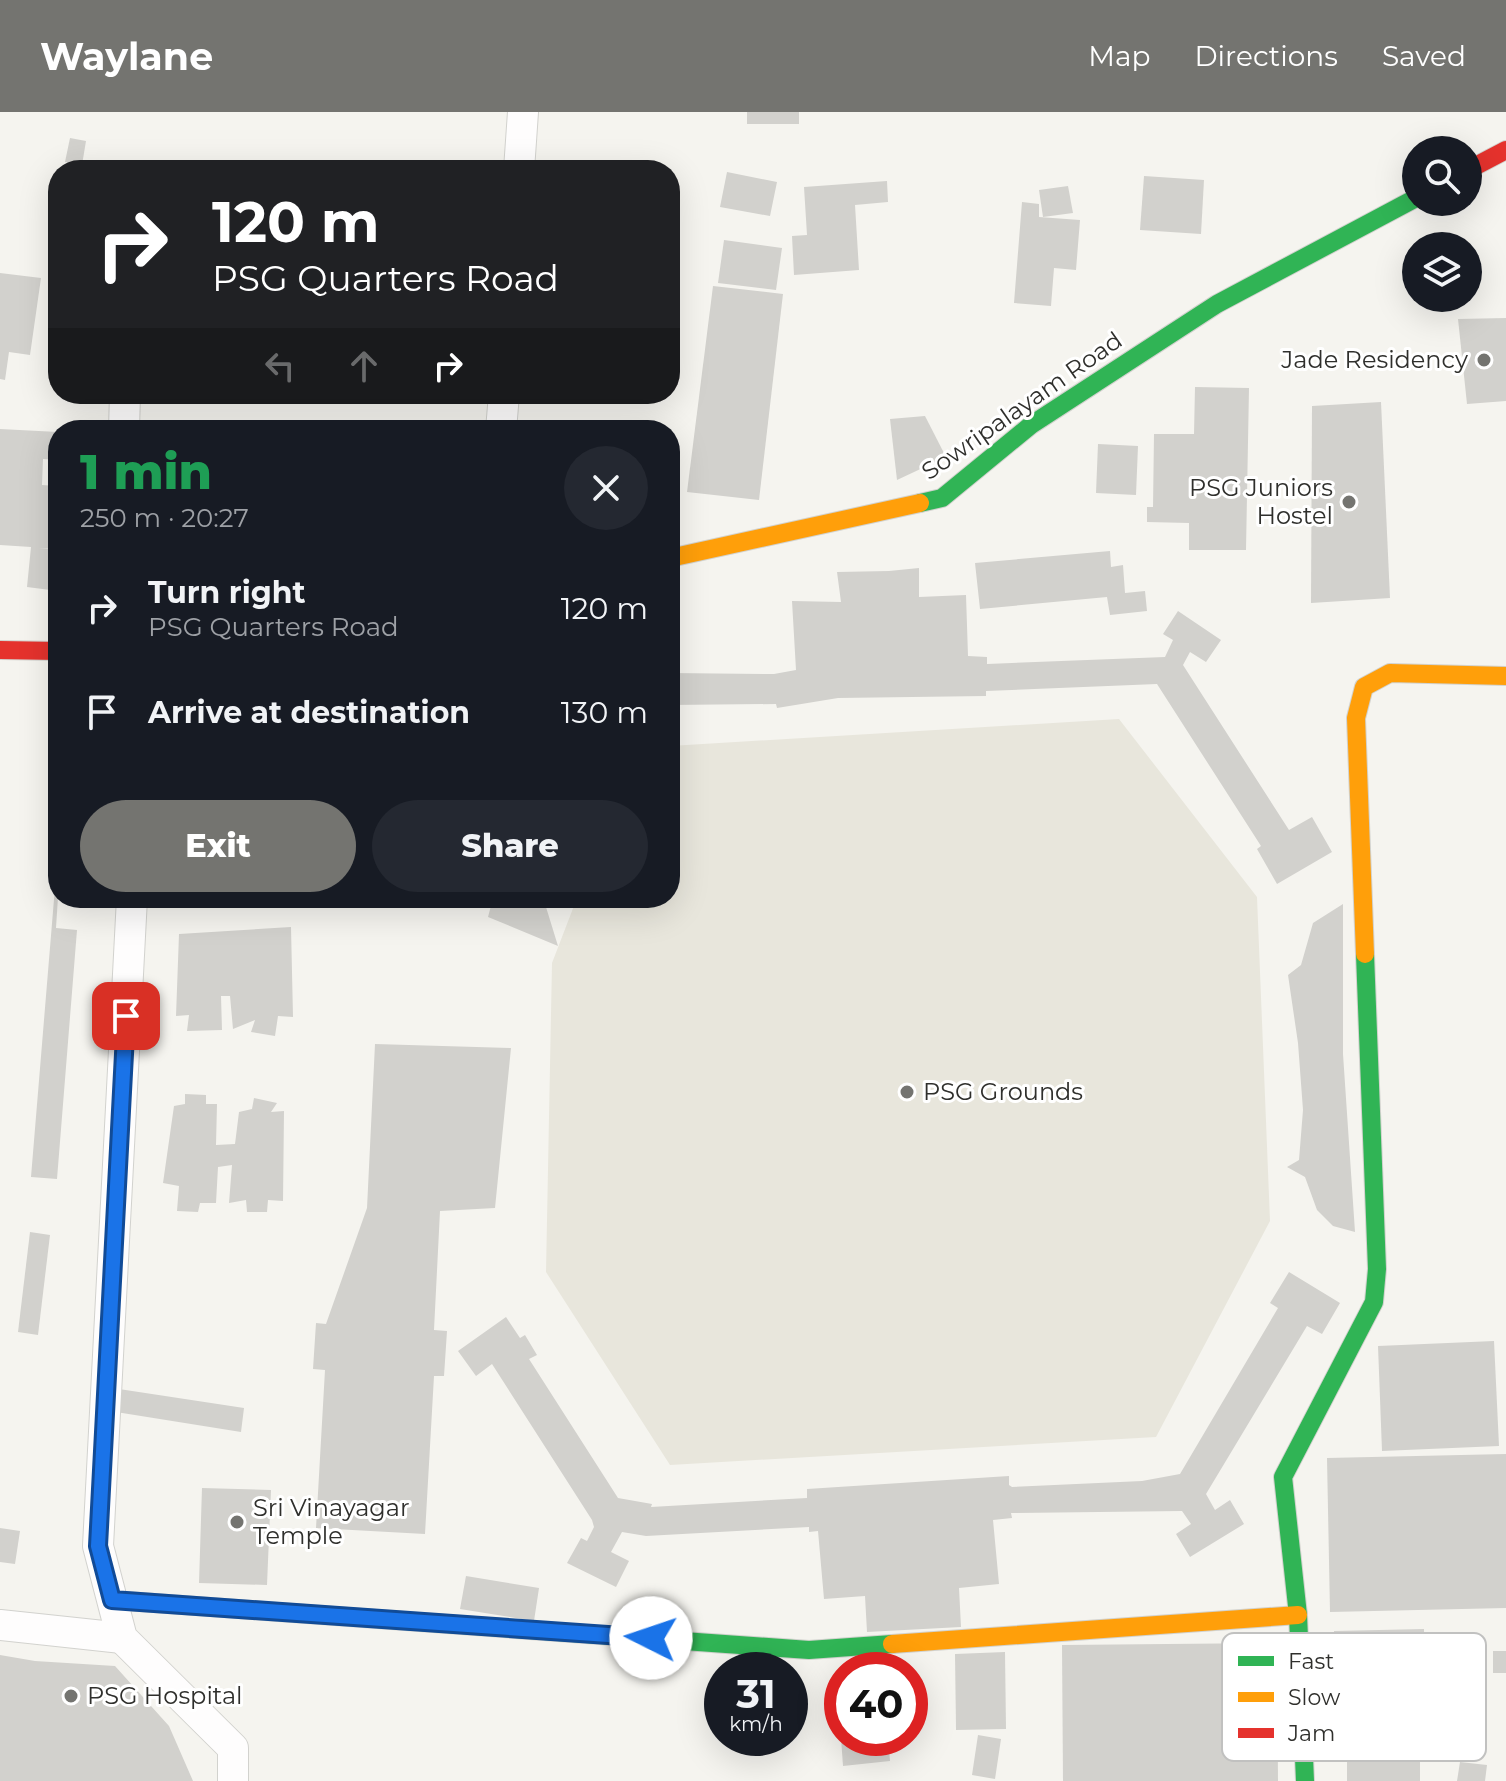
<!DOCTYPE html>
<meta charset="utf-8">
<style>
:root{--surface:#171b24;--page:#242831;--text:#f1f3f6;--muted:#9ea1a6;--accent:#747470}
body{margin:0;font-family:Montserrat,sans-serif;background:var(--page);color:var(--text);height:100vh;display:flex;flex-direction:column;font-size:30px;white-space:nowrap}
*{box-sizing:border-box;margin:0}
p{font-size:26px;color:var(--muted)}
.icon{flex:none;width:44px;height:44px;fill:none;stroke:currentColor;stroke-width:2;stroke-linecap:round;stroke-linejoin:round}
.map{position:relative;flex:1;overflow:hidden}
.sheet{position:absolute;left:48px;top:308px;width:632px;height:488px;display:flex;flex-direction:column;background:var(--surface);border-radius:32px;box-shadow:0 8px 32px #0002}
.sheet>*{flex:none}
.banner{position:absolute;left:48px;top:48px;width:632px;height:244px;border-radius:32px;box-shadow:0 8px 32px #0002;background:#202124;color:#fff;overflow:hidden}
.tools{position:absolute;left:1402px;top:24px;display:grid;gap:16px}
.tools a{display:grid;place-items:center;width:80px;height:80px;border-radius:50%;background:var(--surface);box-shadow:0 8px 32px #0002;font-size:40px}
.speed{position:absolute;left:704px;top:1540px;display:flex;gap:16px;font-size:40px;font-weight:700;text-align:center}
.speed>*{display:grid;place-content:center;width:104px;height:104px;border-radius:50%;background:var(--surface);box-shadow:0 8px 32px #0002;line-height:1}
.speed small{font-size:20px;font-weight:400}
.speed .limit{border:12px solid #d22;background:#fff;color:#111}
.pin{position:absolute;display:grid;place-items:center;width:68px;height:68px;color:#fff;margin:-34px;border-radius:16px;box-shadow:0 4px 12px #0006}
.me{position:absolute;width:88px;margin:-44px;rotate:274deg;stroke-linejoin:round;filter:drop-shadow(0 0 6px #0008)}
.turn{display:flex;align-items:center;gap:28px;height:168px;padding:0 32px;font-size:36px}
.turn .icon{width:104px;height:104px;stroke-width:2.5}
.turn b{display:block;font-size:56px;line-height:68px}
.lanes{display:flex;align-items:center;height:76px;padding:0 32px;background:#0003;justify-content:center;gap:40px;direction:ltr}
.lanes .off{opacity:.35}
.round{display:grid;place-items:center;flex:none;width:84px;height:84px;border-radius:42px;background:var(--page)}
.headline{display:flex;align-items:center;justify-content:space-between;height:136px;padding:0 32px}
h1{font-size:48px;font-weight:800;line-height:60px;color:#1e9e55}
.button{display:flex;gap:16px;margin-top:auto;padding:16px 32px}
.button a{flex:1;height:92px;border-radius:48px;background:var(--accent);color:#fff;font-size:32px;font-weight:800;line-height:92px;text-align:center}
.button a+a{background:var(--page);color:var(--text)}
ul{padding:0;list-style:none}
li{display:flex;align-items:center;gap:24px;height:104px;padding:0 32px}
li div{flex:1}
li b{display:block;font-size:30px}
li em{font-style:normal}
header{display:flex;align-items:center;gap:48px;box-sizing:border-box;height:112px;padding:0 40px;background:var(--accent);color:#fff}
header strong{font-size:38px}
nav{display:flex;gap:44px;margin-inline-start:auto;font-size:28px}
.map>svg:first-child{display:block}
</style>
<header>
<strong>Waylane</strong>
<nav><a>Map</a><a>Directions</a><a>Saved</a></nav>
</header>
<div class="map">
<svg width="1506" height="1669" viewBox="0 0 1506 1669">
<rect width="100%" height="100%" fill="#f5f4ef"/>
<polygon fill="#e8e6dc" points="1119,607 1257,785 1270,1109 1156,1325 670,1353 546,1160 552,851 577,786 670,786 670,634"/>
<g fill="#d2d1cd">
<rect x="747" y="0" width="52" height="12"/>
<polygon points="70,26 86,29 82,53 65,50"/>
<polygon points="727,60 777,70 770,104 720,95"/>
<polygon points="1144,64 1204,68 1201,122 1140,118"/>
<polygon points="887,69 888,90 855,93 859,158 794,163 792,124 807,123 804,75"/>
<polygon points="1068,74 1073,101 1043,105 1039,78"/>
<polygon points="1022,90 1039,92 1039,105 1080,108 1076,158 1054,156 1051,194 1014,191"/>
<polygon points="724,128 782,136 776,178 718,171"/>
<polygon points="0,161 41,166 30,243 9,240 5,268 0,267"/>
<polygon points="713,174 783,182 759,388 687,380"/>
<polygon points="1506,206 1506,289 1467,292 1458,207"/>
<polygon points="1195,275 1249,276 1246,438 1189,438 1189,411 1147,410 1147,395 1153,395 1154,322 1194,322"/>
<polygon points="1381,290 1390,486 1311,491 1312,294"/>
<polygon points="925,304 946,345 897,368 890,307"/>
<polygon points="0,317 58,320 58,348 43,347 42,373 58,374 58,437 39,436 58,438 58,479 27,475 31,435 0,433"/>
<polygon points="1098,332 1138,334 1136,383 1096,381"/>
<polygon points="1110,439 1111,455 1123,453 1125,481 1145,479 1147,499 1110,503 1107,485 980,497 975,451"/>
<polygon points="919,456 919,485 966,483 968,544 987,545 987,552 1165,545 1173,528 1163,522 1178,499 1221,528 1206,550 1190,540 1183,553 1289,718 1312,705 1332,740 1277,772 1257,737 1261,734 1157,572 986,579 986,584 838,586 777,596 776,592 670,593 670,561 774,562 796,558 792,489 841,490 837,460 889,459"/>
<polygon points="56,763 58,763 58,785 56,816 77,818 57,1067 31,1065"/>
<polygon points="493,786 556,786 561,796 546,795 558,834 488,805"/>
<polygon points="1343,792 1343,942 1355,1120 1333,1114 1317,1098 1305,1065 1287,1055 1299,1048 1303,998 1298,931 1288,863 1301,853 1313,811"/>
<polygon points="291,815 293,905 278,904 275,924 251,920 255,908 233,917 230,884 221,884 222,918 187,919 189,903 176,904 179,822"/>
<polygon points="375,932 511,936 495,1096 440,1099 434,1218 447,1219 444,1264 434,1264 425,1422 316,1416 325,1258 313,1257 316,1211 326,1212 367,1096"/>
<polygon points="185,982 206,983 206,992 217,992 216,1033 235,1032 239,1000 252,997 254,986 277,991 271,1000 284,999 283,1089 268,1088 267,1100 247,1100 246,1088 229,1091 232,1053 218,1055 216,1091 200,1091 198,1100 177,1099 179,1074 163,1071 174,994 185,992"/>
<polygon points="30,1120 50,1123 38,1223 18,1220"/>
<polygon points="1289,1160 1340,1191 1322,1222 1307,1214 1206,1382 1215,1398 1230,1388 1244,1412 1190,1445 1176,1422 1191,1412 1182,1399 1011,1401 1012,1406 993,1408 999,1472 959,1476 961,1515 867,1520 865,1484 824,1487 818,1419 809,1420 809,1415 646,1424 622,1420 611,1440 629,1449 616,1475 567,1451 581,1426 587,1429 594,1415 592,1408 492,1252 476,1264 458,1239 506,1205 520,1226 525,1223 537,1243 529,1247 618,1386 652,1392 651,1395 807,1386 807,1377 1009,1364 1009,1373 1012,1375 1142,1369 1180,1362 1278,1196 1270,1191"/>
<polygon points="1494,1229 1499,1334 1382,1339 1378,1234"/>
<polygon points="119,1277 244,1296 241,1320 116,1300"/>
<polygon points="1506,1342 1506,1496 1330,1500 1327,1346"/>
<polygon points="202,1376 271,1378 267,1473 199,1471"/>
<polygon points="0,1416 20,1419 15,1452 0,1450"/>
<polygon points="466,1464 539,1476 534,1509 460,1497"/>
<polygon points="1424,1517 1425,1591 1336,1592 1334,1519"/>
<polygon points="1277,1531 1278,1669 1063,1669 1062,1533"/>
<rect x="1493" y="1539" width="13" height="22"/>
<polygon points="1005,1540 1006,1617 956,1618 955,1542"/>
<polygon points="0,1543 35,1549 115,1554 169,1614 193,1669 0,1669"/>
<polygon points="1420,1605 1420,1669 1347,1669 1347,1606"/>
<polygon points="978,1623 1001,1627 995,1667 972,1663"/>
<polygon points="841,1626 888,1626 890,1649 843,1654"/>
<polygon points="1460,1650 1487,1653 1485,1669 1457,1669"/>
</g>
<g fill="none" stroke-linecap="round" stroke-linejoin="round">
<g stroke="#d2d2ce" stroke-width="32">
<g id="street">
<polyline points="519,58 523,0"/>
<polyline points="124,318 125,282"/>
<polyline points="501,318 504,282"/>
<polyline points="132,786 98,1434 122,1526 233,1636 233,1669"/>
<polyline points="0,1513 122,1526"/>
</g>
</g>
<g stroke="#d2d2ce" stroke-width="20">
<g id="fast">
<polyline points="920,391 942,386 1031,313 1217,192 1416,86"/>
<polyline points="112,1488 809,1538 892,1532"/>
<polyline points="1305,1669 1298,1503 1283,1365 1374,1190 1377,1157 1365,842"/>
</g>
</g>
<g stroke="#d2d2ce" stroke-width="20">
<g id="slow">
<polyline points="670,446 920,391"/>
<polyline points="1365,842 1356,606 1364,575 1390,561 1506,564"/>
<polyline points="892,1532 1298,1503"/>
</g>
</g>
<g stroke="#d2d2ce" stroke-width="20">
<g id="jam">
<polyline points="1468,58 1506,38"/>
<polyline points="0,538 58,539"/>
</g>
</g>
<use href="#street" stroke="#fefdfd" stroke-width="30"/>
<use href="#fast" stroke="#30b455" stroke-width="18"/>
<use href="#slow" stroke="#ff9f0a" stroke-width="18"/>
<use href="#jam" stroke="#e5322d" stroke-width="18"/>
</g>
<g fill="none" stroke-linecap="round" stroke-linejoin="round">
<g stroke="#114b97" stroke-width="20">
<polyline id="route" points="126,904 98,1434 112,1488 651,1526"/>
</g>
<use href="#route" stroke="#1a73e8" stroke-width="14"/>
</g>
<g fill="#747470" stroke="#fff" stroke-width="3">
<circle cx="1484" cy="248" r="8"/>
<circle cx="1349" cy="390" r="8"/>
<circle cx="907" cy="980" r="8"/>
<circle cx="237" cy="1410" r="8"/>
<circle cx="71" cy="1584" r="8"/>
</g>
<g text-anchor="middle" stroke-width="6" stroke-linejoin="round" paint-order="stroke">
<g font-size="24" fill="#2f2f2c" stroke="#fff" text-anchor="start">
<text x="1468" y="256" text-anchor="end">Jade Residency</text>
<text x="1333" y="384" text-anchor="end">PSG Juniors<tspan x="1333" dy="28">Hostel</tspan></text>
<text x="923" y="988">PSG Grounds</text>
<text x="253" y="1404">Sri Vinayagar<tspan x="253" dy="28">Temple</tspan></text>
<text x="87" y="1592">PSG Hospital</text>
</g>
<g font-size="24" fill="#2f2f2c" stroke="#fff">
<text transform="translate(1022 294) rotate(-35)" y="8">Sowripalayam Road</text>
</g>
</g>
<rect x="1222" y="1521" width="264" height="128" rx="12" fill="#fff" stroke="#c1c1c0" stroke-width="2"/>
<rect x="1238" y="1544" width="36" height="10" fill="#30b455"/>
<rect x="1238" y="1580" width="36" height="10" fill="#ff9f0a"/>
<rect x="1238" y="1616" width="36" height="10" fill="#e5322d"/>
<g font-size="22" fill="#2f2f2c">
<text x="1288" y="1557">Fast</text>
<text x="1288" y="1593">Slow</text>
<text x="1288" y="1629">Jam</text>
</g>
</svg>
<div class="tools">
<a><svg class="icon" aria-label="search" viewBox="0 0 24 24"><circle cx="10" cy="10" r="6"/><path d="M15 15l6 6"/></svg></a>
<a><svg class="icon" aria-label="layers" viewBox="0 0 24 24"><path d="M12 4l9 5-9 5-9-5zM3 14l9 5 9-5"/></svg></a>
</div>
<div class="speed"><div>31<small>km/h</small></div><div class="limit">40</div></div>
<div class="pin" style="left:126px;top:904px;background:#d93025"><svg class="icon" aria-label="arrive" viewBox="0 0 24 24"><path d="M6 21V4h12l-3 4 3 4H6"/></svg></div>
<svg class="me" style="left:651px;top:1526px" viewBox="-20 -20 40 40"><circle r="19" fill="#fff"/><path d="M0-13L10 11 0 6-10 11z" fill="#1a73e8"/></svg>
<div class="banner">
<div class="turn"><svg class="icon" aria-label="right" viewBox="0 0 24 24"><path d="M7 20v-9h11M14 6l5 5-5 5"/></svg><div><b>120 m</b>PSG Quarters Road</div></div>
<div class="lanes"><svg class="icon off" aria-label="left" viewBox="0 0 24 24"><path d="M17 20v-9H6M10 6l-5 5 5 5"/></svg><svg class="icon off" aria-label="ahead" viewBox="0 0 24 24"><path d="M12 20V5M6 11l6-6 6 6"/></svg><svg class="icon" aria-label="right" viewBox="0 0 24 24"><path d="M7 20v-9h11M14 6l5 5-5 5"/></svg></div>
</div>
<section class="sheet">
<div class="headline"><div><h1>1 min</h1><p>250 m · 20:27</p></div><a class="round"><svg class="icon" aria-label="close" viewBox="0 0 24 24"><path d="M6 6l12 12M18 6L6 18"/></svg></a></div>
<ul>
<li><svg class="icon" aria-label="right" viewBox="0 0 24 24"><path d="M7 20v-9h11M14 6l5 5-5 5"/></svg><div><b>Turn right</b><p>PSG Quarters Road</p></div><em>120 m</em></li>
<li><svg class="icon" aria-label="arrive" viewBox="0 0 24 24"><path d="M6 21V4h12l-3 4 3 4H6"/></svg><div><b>Arrive at destination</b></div><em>130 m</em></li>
</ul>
<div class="button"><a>Exit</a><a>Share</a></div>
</section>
</div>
